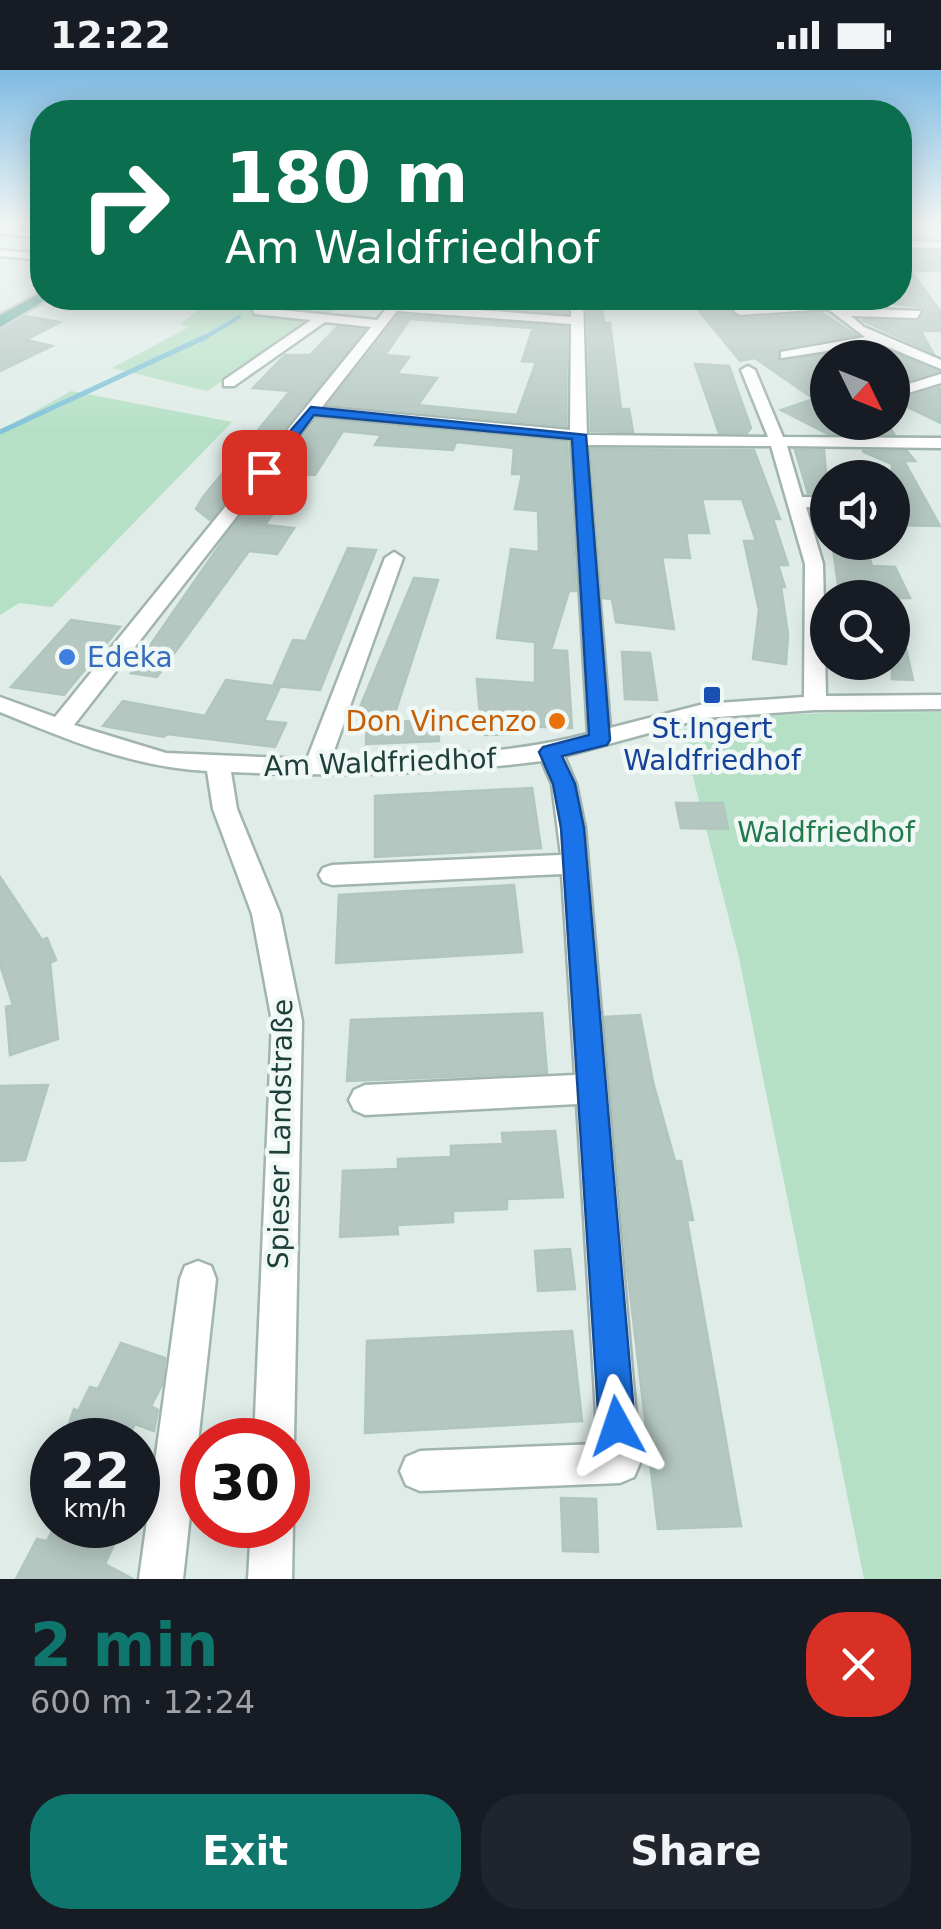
<!DOCTYPE html>
<meta charset="utf-8">
<style>
:root{--surface:#171b24;--page:#20242c;--text:#f1f3f6;--muted:#9ea1a6;--accent:#0f766e}
body{margin:0;font-family:"DejaVu Sans",sans-serif;background:var(--page);color:var(--text);height:100vh;display:flex;flex-direction:column;font-size:38px;white-space:nowrap}
*{box-sizing:border-box;margin:0}
p{font-size:32px;color:var(--muted)}
.icon{flex:none;width:55px;height:55px;fill:none;stroke:currentColor;stroke-width:2;stroke-linecap:round;stroke-linejoin:round}
.map{position:relative;height:1509px;overflow:hidden}
.panel{display:flex;flex-direction:column;background:var(--surface);flex:1}
.panel>*{flex:none}
.top-card{position:absolute;left:30px;top:30px;width:882px;height:210px;border-radius:40px;box-shadow:0 5px 25px #0003;background:#0b6e4f;color:#fff;overflow:hidden}
.needle{width:65px;rotate:133deg}
.buttons{position:absolute;left:810px;top:270px;display:grid;gap:20px}
.buttons a{display:grid;place-items:center;width:100px;height:100px;border-radius:50%;background:var(--surface);box-shadow:0 5px 25px #0003;font-size:50px}
.speed{position:absolute;left:30px;top:1348px;display:flex;gap:20px;font-size:50px;font-weight:700;text-align:center}
.speed>*{display:grid;place-content:center;width:130px;height:130px;border-radius:50%;background:var(--surface);box-shadow:0 5px 25px #0003;line-height:1}
.speed small{font-size:25px;font-weight:400}
.speed .limit{border:15px solid #d22;background:#fff;color:#111}
.pin{position:absolute;display:grid;place-items:center;width:85px;height:85px;color:#fff;margin:-42px;border-radius:20px;box-shadow:0 5px 15px #0006}
.me{position:absolute;width:110px;margin:-55px;rotate:355deg;stroke-linejoin:round;filter:drop-shadow(0 0 8px #0008)}
.turn{display:flex;align-items:center;gap:35px;height:210px;padding:0 30px;font-size:45px}
.turn .icon{width:130px;height:130px;stroke-width:2.5}
.turn b{display:block;font-size:70px;line-height:85px}
.round{display:grid;place-items:center;flex:none;width:105px;height:105px;border-radius:40px;background:var(--page)}
.headline{display:flex;align-items:center;justify-content:space-between;height:170px;padding:0 30px}
h1{font-size:60px;font-weight:800;line-height:75px;color:var(--accent)}
.cta{display:flex;gap:20px;margin-top:auto;padding:20px 30px}
.cta a{flex:1;height:115px;border-radius:40px;background:var(--accent);color:#fff;font-size:40px;font-weight:800;line-height:115px;text-align:center}
.cta a+a{background:var(--page);color:var(--text)}
.status{display:flex;justify-content:space-between;align-items:center;height:70px;padding:0 50px;background:var(--surface);direction:ltr}
.status svg{height:28px;fill:currentColor}
.map>svg:first-child{display:block}
</style>
<div class="status"><b>12:22</b><svg viewBox="0 0 49 12"><path d="M0 12V9h3v3zM5 12V6h3v6zM10 12V3h3v9zM15 12V0h3v12zM26 1h20v11H26zM47 4h2v5h-2z"/></svg></div>
<div class="map">
<svg width="941" height="1509" viewBox="0 0 941 1509">
<rect width="100%" height="100%" fill="#dfece7"/>
<g fill="#b5e0c5">
<polygon points="215,228 349,228 348,235 320,247 207,321 112,298 189,257 180,254"/>
<polygon points="71,321 232,352 52,537 19,533 0,545 0,361"/>
<path d="M941,642V1509H864L739,888L681,660C765,639 855,643 941,642Z"/>
</g>
<g fill="none" stroke-linecap="round" stroke-linejoin="round">
<g stroke="#80c2d8" stroke-width="4">
<polyline points="253,234 260,228"/>
<polyline points="201,270 239,247"/>
</g>
<polyline stroke="#80c2d8" stroke-width="5" points="0,362 205,267"/>
</g>
<g fill="#b4c7c1" stroke="#b1c6bf" stroke-width="2.5" fill-rule="evenodd">
<polygon points="900,181 941,182 941,201 911,201 941,242 941,261 921,261 933,283 862,250 917,252 924,243 921,237 878,232 900,232"/>
<polygon points="411,228 531,240 534,228 567,228 567,243 410,231"/>
<polygon points="587,228 600,228 604,253 610,253 621,339 629,339 633,362 591,361"/>
<polygon points="721,228 803,228 806,230 740,233 730,242 740,249 822,243 856,265 780,278 779,291 878,277 937,301 892,315 892,288 828,288 828,352 886,352 894,364 828,364 781,340 814,329 755,288 740,291 692,232"/>
<path d="M399,245L567,257L566,356L329,334ZM410,249L533,258L522,291L536,292L517,345L418,335L437,308L397,304L409,287L385,285Z"/>
<polygon points="25,246 60,252 26,270 52,276 0,301 0,261"/>
<polygon points="337,257 364,260 210,450 196,439 203,427 290,321 253,318 285,285 310,285"/>
<polygon points="695,294 729,296 751,358 747,363 719,363"/>
<polygon points="941,317 941,353 895,331"/>
<polygon points="317,350 567,372 576,521 569,521 551,580 567,581 572,658 516,656 517,664 485,665 479,635 477,609 535,613 535,572 497,568 511,479 539,482 538,441 515,439 522,404 512,404 514,378 456,372 453,380 375,375 381,365 343,361 315,405 300,404 265,455 294,458 277,484 249,481 157,607 131,603 228,463"/>
<polygon points="591,379 754,380 780,449 773,449 788,495 778,495 785,517 781,517 788,564 786,594 753,589 759,540 744,471 756,471 742,429 702,429 709,463 686,463 690,488 662,487 674,559 616,552 612,529 603,528"/>
<polygon points="795,380 824,380 828,423 808,423"/>
<polygon points="862,381 907,381 915,391 904,391 940,456 892,455 892,394"/>
<polygon points="832,472 866,475 872,496 895,497 910,528 840,528"/>
<polygon points="348,478 376,480 320,620 273,616 293,570 306,571"/>
<polygon points="414,508 438,510 392,652 438,650 439,671 366,674 367,643 358,642"/>
<polygon points="71,550 120,557 64,625 11,617"/>
<polygon points="900,553 913,610 892,609 892,554"/>
<polygon points="622,582 650,583 657,630 625,629"/>
<polygon points="226,610 280,617 264,651 286,653 275,677 167,664 164,667 103,656 123,631 205,646"/>
<polygon points="532,718 541,778 375,787 375,726"/>
<polygon points="676,733 723,733 728,759 681,758"/>
<polygon points="0,807 42,870 47,868 56,890 50,893 58,969 10,985 6,937 13,935 0,894"/>
<polygon points="514,815 522,882 336,893 339,825"/>
<polygon points="542,943 547,1003 347,1011 351,950"/>
<polygon points="640,945 653,1012 675,1091 681,1091 693,1150 687,1150 741,1456 658,1459 627,1198 605,947"/>
<polygon points="48,1015 25,1090 0,1091 0,1016"/>
<polygon points="555,1061 563,1127 507,1129 507,1139 453,1141 453,1152 397,1155 398,1164 340,1167 343,1101 398,1099 398,1089 451,1087 451,1076 503,1074 502,1063"/>
<polygon points="570,1179 575,1219 538,1221 535,1181"/>
<polygon points="572,1261 582,1351 365,1363 367,1271"/>
<polygon points="121,1273 165,1288 162,1315 151,1336 158,1340 154,1361 135,1354 127,1370 68,1370 74,1360 68,1356 74,1339 78,1341 90,1317 98,1319"/>
<polygon points="561,1428 596,1429 598,1482 563,1481"/>
<polygon points="55,1455 123,1455 105,1494 133,1509 16,1509 37,1469 47,1471"/>
</g>
<g fill="none" stroke-linecap="round" stroke-linejoin="round">
<g stroke="#a1b4af" stroke-width="5">
<g id="minor">
<polygon points="0,157 42,162 42,168 0,163"/>
<polygon points="900,171 941,172 941,178 900,177"/>
<polygon points="0,180 42,184 42,190 0,186"/>
<path d="M395,228H407L403,234L571,247V228H583L587,365L768,367L741,300L748,296L755,300L783,367L941,368V378L787,376L802,427H828V437H806L823,494L826,626L941,625V639L815,640L704,648L564,686L576,714L585,758L640,1393L634,1407L620,1413L420,1421L406,1415L400,1401L406,1387L420,1381L598,1374L577,1034L365,1045L354,1040L349,1030L354,1020L365,1015L575,1005L562,804L332,815L323,812L319,805L323,798L332,795L561,785L552,714L542,691C438,704 335,707 231,702L237,739L280,844L302,951L294,1370L288,1384V1370H254L272,951L252,844L213,739L207,701C132,697 68,670 0,642V627L55,647L371,257L325,252L234,316H224V310L311,250L255,244L251,237L377,250ZM397,241L571,254L570,360L322,337ZM315,346L571,369L588,664C504,686 417,686 331,689L403,488L394,482L385,488L307,689L166,683L74,655ZM587,375L771,376L805,494L804,627L704,634L610,658Z"/>
<polygon points="816,228 829,228 842,238 921,241 917,248 851,246 864,257 941,290 941,299 878,273 781,288 781,282 786,281 865,267 828,239 740,245 734,241 740,237 820,233"/>
<polygon points="941,304 941,313 892,328 892,319"/>
<polygon points="198,1191 211,1196 216,1209 183,1509 139,1509 180,1209 185,1196"/>
<polygon points="288,1442 293,1455 292,1509 248,1509 251,1455 288,1455"/>
</g>
</g>
<g stroke="#c0c9c8" stroke-width="5">
<polygon id="major" points="42,222 47,229 0,257 0,245"/>
</g>
<use href="#minor" fill="#fff" fill-rule="evenodd"/>
<use href="#major" fill="#5ea79b" fill-rule="evenodd"/>
</g>
<linearGradient id="sky" x2="0" y2="1"><stop stop-color="#7ebae2"/><stop offset="0.42" stop-color="#f1f6f4"/><stop offset="1" stop-color="#f1f6f4" stop-opacity="0"/></linearGradient>
<rect width="941" height="365" fill="url(#sky)"/>
<polygon fill="#1a73e8" stroke="#114b97" stroke-width="2.5" points="311,337 586,365 610,670 607,675 562,686 575,714 584,758 635,1356 630,1368 617,1374 604,1368 599,1356 561,758 553,714 539,682 543,677 589,665 572,369 314,345 269,405 258,405 258,398"/>
<circle fill="#3f7fe0" stroke="#f0f8f5" stroke-width="4" cx="67" cy="587" r="10"/>
<rect fill="#1a4fb4" stroke="#f0f8f5" stroke-width="4" x="702" y="615" width="20" height="20" rx="5"/>
<circle fill="#e8710a" stroke="#f0f8f5" stroke-width="4" cx="557" cy="651" r="10"/>
<g text-anchor="middle" stroke-width="9" stroke-linejoin="round" paint-order="stroke">
<g font-size="28" fill="#366cbe" stroke="#f0f8f5" text-anchor="start">
<text x="87" y="597">Edeka</text>
</g>
<g font-size="28" fill="#c56008" stroke="#f0f8f5" text-anchor="end">
<text x="537" y="661">Don Vincenzo</text>
</g>
<g font-size="28" fill="#164399" stroke="#f0f8f5">
<text x="712" y="668">St.Ingert<tspan x="712" dy="32">Waldfriedhof</tspan></text>
</g>
<g font-size="28" fill="#1e3e39" stroke="#f0f8f5">
<text transform="translate(380 692) rotate(-2)" y="10">Am Waldfriedhof</text>
<text transform="translate(280 1064) rotate(-89)" y="10">Spieser Landstraße</text>
</g>
<g font-size="28" fill="#237a4d" stroke="#f0f8f5">
<text x="826" y="772">Waldfriedhof</text>
</g>
</g>
</svg>
<div class="buttons">
<a><svg class="needle" viewBox="-14 -14 28 28"><path d="M0-13l5 13h-10z" fill="#e53935"/><path d="M0 13l5-13h-10z" fill="#9ea1a6"/></svg></a>
<a><svg class="icon" aria-label="sound" viewBox="0 0 24 24"><path d="M4 9h4l5-4v14l-5-4H4zM17 9q2 3 0 6"/></svg></a>
<a><svg class="icon" aria-label="search" viewBox="0 0 24 24"><circle cx="10" cy="10" r="6"/><path d="M15 15l6 6"/></svg></a>
</div>
<div class="speed"><div>22<small>km/h</small></div><div class="limit">30</div></div>
<div class="pin" style="left:264px;top:402px;background:#d93025"><svg class="icon" aria-label="arrive" viewBox="0 0 24 24"><path d="M6 21V4h12l-3 4 3 4H6"/></svg></div>
<svg class="me" style="left:617px;top:1356px" viewBox="-20 -20 40 40"><path d="M0-17L14 15 0 8-14 15z" fill="#1a73e8" stroke="#fff" stroke-width="4"/></svg>
<div class="top-card">
<div class="turn"><svg class="icon" aria-label="right" viewBox="0 0 24 24"><path d="M7 20v-9h11M14 6l5 5-5 5"/></svg><div><b>180 m</b>Am Waldfriedhof</div></div>
</div>
</div>
<section class="panel">
<div class="headline"><div><h1>2 min</h1><p>600 m · 12:24</p></div><a class="round" style="background:#d93025;color:#fff"><svg class="icon" aria-label="close" viewBox="0 0 24 24"><path d="M6 6l12 12M18 6L6 18"/></svg></a></div>
<div class="cta"><a>Exit</a><a>Share</a></div>
</section>
